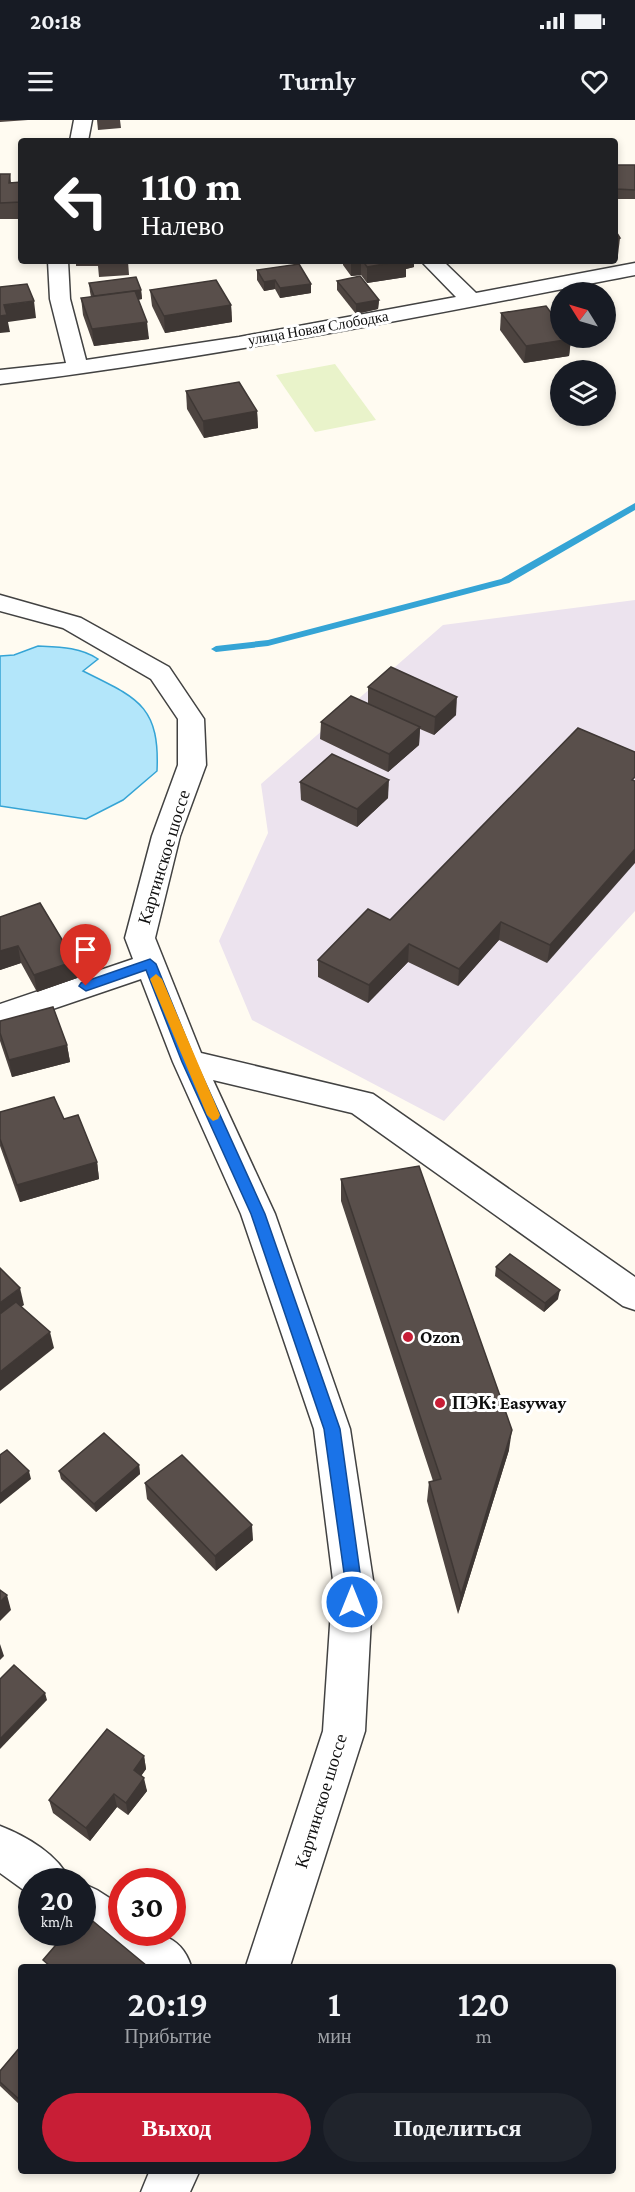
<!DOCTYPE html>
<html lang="ru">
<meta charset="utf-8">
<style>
:root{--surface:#171b24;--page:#20242c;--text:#f1f3f6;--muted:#9ea1a6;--accent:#c81e36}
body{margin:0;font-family:"Crimson Pro",serif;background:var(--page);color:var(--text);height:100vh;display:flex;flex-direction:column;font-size:22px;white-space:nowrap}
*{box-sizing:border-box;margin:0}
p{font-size:20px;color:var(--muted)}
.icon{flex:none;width:33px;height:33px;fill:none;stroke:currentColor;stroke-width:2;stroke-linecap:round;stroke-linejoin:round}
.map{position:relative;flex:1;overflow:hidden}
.details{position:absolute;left:18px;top:1844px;width:598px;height:210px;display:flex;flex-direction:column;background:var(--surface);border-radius:6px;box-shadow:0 3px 9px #0003}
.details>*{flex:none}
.top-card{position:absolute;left:18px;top:18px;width:600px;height:126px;border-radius:6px;box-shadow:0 3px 9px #0003;background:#202124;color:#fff;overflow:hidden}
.needle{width:39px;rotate:307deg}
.fabs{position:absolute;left:550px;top:162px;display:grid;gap:12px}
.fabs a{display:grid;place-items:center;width:66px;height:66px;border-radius:50%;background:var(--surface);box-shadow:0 3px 9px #0003;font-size:30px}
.speed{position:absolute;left:18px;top:1748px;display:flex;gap:12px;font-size:30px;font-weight:700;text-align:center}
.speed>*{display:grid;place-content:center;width:78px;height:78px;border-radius:50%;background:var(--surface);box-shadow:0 3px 9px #0003;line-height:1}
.speed small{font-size:15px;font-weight:400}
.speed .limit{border:9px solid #d22;background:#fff;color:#111}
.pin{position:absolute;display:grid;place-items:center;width:51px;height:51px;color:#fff;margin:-62px -26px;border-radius:50% 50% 50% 0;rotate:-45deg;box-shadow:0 0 6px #0007}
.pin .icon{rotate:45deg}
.me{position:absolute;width:66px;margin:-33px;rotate:0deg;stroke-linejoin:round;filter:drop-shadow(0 0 4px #0008)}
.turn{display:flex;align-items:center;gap:21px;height:126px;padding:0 24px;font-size:27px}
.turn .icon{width:78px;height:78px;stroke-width:2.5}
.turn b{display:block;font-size:42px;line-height:51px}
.eta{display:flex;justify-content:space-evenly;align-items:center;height:102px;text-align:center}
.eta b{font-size:36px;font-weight:600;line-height:42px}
.cta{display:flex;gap:12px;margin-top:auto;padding:12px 24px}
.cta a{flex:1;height:69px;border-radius:36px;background:var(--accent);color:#fff;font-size:24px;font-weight:600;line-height:69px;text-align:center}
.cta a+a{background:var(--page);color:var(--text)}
.status{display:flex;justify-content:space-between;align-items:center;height:42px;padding:0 30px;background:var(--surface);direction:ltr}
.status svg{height:16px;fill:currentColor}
header{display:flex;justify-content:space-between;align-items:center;height:78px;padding:0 24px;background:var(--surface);font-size:27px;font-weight:600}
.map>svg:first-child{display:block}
</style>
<div class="status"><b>20:18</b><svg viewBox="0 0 49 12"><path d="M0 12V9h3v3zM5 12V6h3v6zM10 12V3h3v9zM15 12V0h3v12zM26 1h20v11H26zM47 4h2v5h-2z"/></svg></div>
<header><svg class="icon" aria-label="menu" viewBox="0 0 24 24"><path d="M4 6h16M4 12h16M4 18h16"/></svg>Turnly<svg class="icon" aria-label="heart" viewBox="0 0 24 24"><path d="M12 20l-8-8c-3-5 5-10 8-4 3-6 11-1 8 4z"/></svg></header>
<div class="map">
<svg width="635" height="2072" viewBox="0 0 635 2072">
<rect width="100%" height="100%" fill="#fffbf1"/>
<polygon fill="#ece3ee" points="635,480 635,791 444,1001 252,900 219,821 268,713 261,664 443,505"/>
<polygon fill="#e9f3ca" points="335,244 376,300 315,312 276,255"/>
<path fill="#b3e6fa" stroke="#35a4d5" stroke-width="1.5" d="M38,526C59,527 80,527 98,539L83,551C137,578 160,585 157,651L123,680L86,699L0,686V536L14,535Z"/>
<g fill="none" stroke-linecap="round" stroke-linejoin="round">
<polygon fill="#35a4d5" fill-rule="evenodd" points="635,383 635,390 509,463 268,526 216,532 211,529 216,526 268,520 501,459"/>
<g stroke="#424242" stroke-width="3">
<g id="minor">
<polygon points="74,0 92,0 88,21 70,21"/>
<path d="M48,141H68L70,179L86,240L239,217L456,177L421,141H443L476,173L635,143V155C424,196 213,238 0,264V250L66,243L50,179Z"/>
<polygon points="0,475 81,498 169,547 204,599 206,645 180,716 155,818 201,933 373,974 635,1157 635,1190 623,1186 352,993 213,960 275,1094 350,1309 373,1460 365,1611 290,1846 246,1846 323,1611 333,1460 314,1309 241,1094 173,942 141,859 0,907 0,884 133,839 125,818 152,716 178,645 178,599 151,559 63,508 0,491"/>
<path d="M0,1706C26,1716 59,1735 70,1761H32V1776L0,1753Z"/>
<path d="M82,1763L97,1770L122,1786V1812C153,1812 180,1812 191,1846H132L82,1812Z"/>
<polygon points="150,2050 200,2050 190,2072 141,2072"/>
</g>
</g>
<use href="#minor" fill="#fff" fill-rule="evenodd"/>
</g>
<g fill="#4d4440">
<polygon points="0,0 28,0 0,2"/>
<polygon points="97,0 120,0 121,8 98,10"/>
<polygon points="615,45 635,45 635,79 616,79"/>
<polygon points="0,54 10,54 11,62 21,62 21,99 0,99"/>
<polygon points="76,141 128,141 129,155 99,157 98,146 76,146"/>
<polygon points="343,141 351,141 351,144 351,141 414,141 414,147 406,149 406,157 367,163 361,155 351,156 343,145"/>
<polygon points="257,150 311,164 311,173 280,178 275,169 264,171 257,160"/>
<polygon points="337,161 379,180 378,189 356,194 337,170"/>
<polygon points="89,163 141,170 142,179 138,180 149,219 94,226 83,195 81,178 91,177 90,172"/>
<polygon points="150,170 231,185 232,202 165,213 152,186"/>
<polygon points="501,193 571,219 569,236 524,243 500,210"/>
<polygon points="186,271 257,291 258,308 204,318 187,289"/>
<polygon points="368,567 456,595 434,615 420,609 419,625 388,652 320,619 321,602 368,583"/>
<polygon points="635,632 547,843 499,820 458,866 408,842 368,883 318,857 318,840 390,800"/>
<polygon points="300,662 388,678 357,707 301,680"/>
<polygon points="0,797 77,858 37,872 21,843 0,850"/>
<polygon points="0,901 67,925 70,942 12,957 0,921"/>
<polygon points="0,992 64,999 97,1042 99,1059 20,1082 0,1026"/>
<polygon points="341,1059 509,1330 458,1494 427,1381 429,1362 433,1361 341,1081"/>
<polygon points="496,1147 558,1179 544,1192 495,1156"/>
<polygon points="139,1345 140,1354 96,1392 61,1359 59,1351"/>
<polygon points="145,1363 253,1420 216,1451 147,1379"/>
<polygon points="144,1636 146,1649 141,1656 147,1671 128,1695 117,1687 90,1721 53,1693 49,1680"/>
<polygon points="21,1926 21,1986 0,1966 0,1951"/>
</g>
<g fill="#3e3734">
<polygon points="620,118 618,135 615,135 615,119"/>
<polygon points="351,141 361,141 361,155 351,156"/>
<polygon points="401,141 414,141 414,147 406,149 406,157 367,163 367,147"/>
<polygon points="481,141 505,141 481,144"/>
<polygon points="275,160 275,169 264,171 264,162"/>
<polygon points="311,164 311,173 280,178 280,168"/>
<polygon points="141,170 142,179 95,185 94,176"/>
<polygon points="379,180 378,189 356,194 356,184"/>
<polygon points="34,181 36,198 8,202 10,212 0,213 0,196 4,185"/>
<polygon points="231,185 232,202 165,213 164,196"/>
<polygon points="147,202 149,219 94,226 92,209"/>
<polygon points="571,219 569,236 524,243 526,226"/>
<polygon points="257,291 258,308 204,318 203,301"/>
<polygon points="457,577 456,595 434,615 435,597"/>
<polygon points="420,607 419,625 388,652 389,634"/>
<polygon points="389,660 388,678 357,707 357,689"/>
<polygon points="635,729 635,743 547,843 550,825"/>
<polygon points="501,802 499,820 458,866 459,849"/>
<polygon points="409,824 408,842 368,883 369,865"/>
<polygon points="18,826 21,843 0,850 0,831"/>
<polygon points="75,841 77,858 37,872 34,855"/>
<polygon points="67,925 70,942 12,957 9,940"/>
<polygon points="97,1042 99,1059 20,1082 17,1065"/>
<polygon points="20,1168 24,1185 0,1202 0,1183"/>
<polygon points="560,1170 558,1179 544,1192 545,1183"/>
<polygon points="50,1212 54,1228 0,1271 0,1252"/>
<polygon points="512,1310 509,1330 458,1494 461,1475"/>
<polygon points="139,1345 140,1354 96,1392 94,1384"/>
<polygon points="29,1351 31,1359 0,1384 0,1374"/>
<polygon points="252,1405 253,1420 216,1451 215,1436"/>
<polygon points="7,1475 11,1490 0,1501 0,1482"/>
<polygon points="0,1524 4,1536 0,1540"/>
<polygon points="45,1573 47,1580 0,1629 0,1619"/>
<polygon points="144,1636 146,1649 136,1663 134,1650"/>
<polygon points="144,1658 147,1671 128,1695 126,1683"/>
<polygon points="114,1674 117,1687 90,1721 86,1708"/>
</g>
<g fill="#594f4b" stroke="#3e3734" stroke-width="1.5">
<polygon points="529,19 555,19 555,21 530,21"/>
<polygon points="615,45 635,45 635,70 617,69"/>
<polygon points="0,54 10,54 9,63 21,62 21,82 0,83"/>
<polygon points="615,110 620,118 615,119"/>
<polygon points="363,141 401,141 367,147"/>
<polygon points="299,144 311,164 280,168 275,160 264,162 257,150"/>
<polygon points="360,156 379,180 356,184 337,161"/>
<polygon points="136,157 141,170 94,176 89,163"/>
<polygon points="216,160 231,185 164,196 150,170"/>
<polygon points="27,164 34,181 4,185 7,195 0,196 0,167"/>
<polygon points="135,171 147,202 92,209 81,178"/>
<polygon points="546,186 561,206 561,218 570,218 571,219 526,226 501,193"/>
<polygon points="239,262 257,291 203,301 186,271"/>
<polygon points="391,547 457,577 435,597 368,567"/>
<polygon points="351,576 420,607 389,634 321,602"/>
<polygon points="578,608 635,632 635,657 632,660 635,661 635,729 550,825 501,802 459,849 409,824 369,865 318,840 368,789 390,800"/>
<polygon points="332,634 389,660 357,689 300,662"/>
<polygon points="40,783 75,841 34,855 18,826 0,831 0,797"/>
<polygon points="53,887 67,925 9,940 0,913 0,901"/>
<polygon points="54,977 64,999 78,995 97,1042 17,1065 0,1019 0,992"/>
<polygon points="419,1046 512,1310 461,1475 429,1362 441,1359 341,1059"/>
<polygon points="510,1134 560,1170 545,1183 496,1147"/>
<polygon points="0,1148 20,1168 0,1183"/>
<polygon points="16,1182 50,1212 0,1252 0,1194"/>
<polygon points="104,1313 139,1345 94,1384 59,1351"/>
<polygon points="7,1330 29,1351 0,1374 0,1335"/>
<polygon points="182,1335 252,1405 215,1436 145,1363"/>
<polygon points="0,1470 7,1475 0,1482"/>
<polygon points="14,1545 45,1573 0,1619 0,1559"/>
<polygon points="107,1609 144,1636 134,1650 144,1658 126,1683 114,1674 86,1708 49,1680"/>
<polygon points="82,1793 83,1793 147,1846 50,1846 43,1840 67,1812 82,1812"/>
<polygon points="21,1926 21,1981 0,1962 0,1951"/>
</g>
<polygon fill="#1a73e8" stroke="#114b97" stroke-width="1.5" points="150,839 156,844 196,942 265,1094 340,1309 361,1460 358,1487 352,1489 346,1487 344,1482 345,1460 324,1309 251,1094 182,942 146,850 86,871 79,866 81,863"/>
<polygon fill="#f59e0b" points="156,854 162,859 220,995 218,999 213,1001 207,995 150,859"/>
<g fill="#c81e36" stroke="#fff" stroke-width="2">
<circle cx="408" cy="1217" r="6"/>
<circle cx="440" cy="1283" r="6"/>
</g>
<g text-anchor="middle" stroke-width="6" stroke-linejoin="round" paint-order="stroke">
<g font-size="15" fill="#0f0f0f" stroke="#fff">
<text transform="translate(318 208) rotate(-10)" y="5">улица Новая Слободка</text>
</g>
<g font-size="18" fill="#0f0f0f" stroke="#fff">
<text transform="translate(164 737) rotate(-73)" y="6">Картинское шоссе</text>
<text transform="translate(321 1681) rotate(-73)" y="6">Картинское шоссе</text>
</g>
<g font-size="18" font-weight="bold" fill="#0f0f0f" stroke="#fff" text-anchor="start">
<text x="420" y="1223">Ozon</text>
<text x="452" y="1289">ПЭК: Easyway</text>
</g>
</g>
</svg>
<div class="fabs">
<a><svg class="needle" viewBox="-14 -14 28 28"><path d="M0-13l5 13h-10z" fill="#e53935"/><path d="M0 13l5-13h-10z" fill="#9ea1a6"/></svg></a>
<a><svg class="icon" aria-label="layers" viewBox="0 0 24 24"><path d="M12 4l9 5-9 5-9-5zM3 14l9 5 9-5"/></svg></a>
</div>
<div class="speed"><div>20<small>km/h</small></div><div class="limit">30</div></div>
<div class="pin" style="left:86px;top:866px;background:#d93025"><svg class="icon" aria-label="arrive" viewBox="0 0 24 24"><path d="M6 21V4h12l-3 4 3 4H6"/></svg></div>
<svg class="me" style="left:352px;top:1482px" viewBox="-20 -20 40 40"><circle r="17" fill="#1a73e8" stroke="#fff" stroke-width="3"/><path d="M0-11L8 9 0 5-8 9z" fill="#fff"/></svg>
<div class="top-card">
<div class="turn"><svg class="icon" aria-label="left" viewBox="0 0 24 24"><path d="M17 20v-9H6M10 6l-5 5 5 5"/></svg><div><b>110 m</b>Налево</div></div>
</div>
<section class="details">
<div class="eta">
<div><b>20:19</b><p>Прибытие</p></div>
<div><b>1</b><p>мин</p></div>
<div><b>120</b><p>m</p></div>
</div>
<div class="cta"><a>Выход</a><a>Поделиться</a></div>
</section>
</div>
